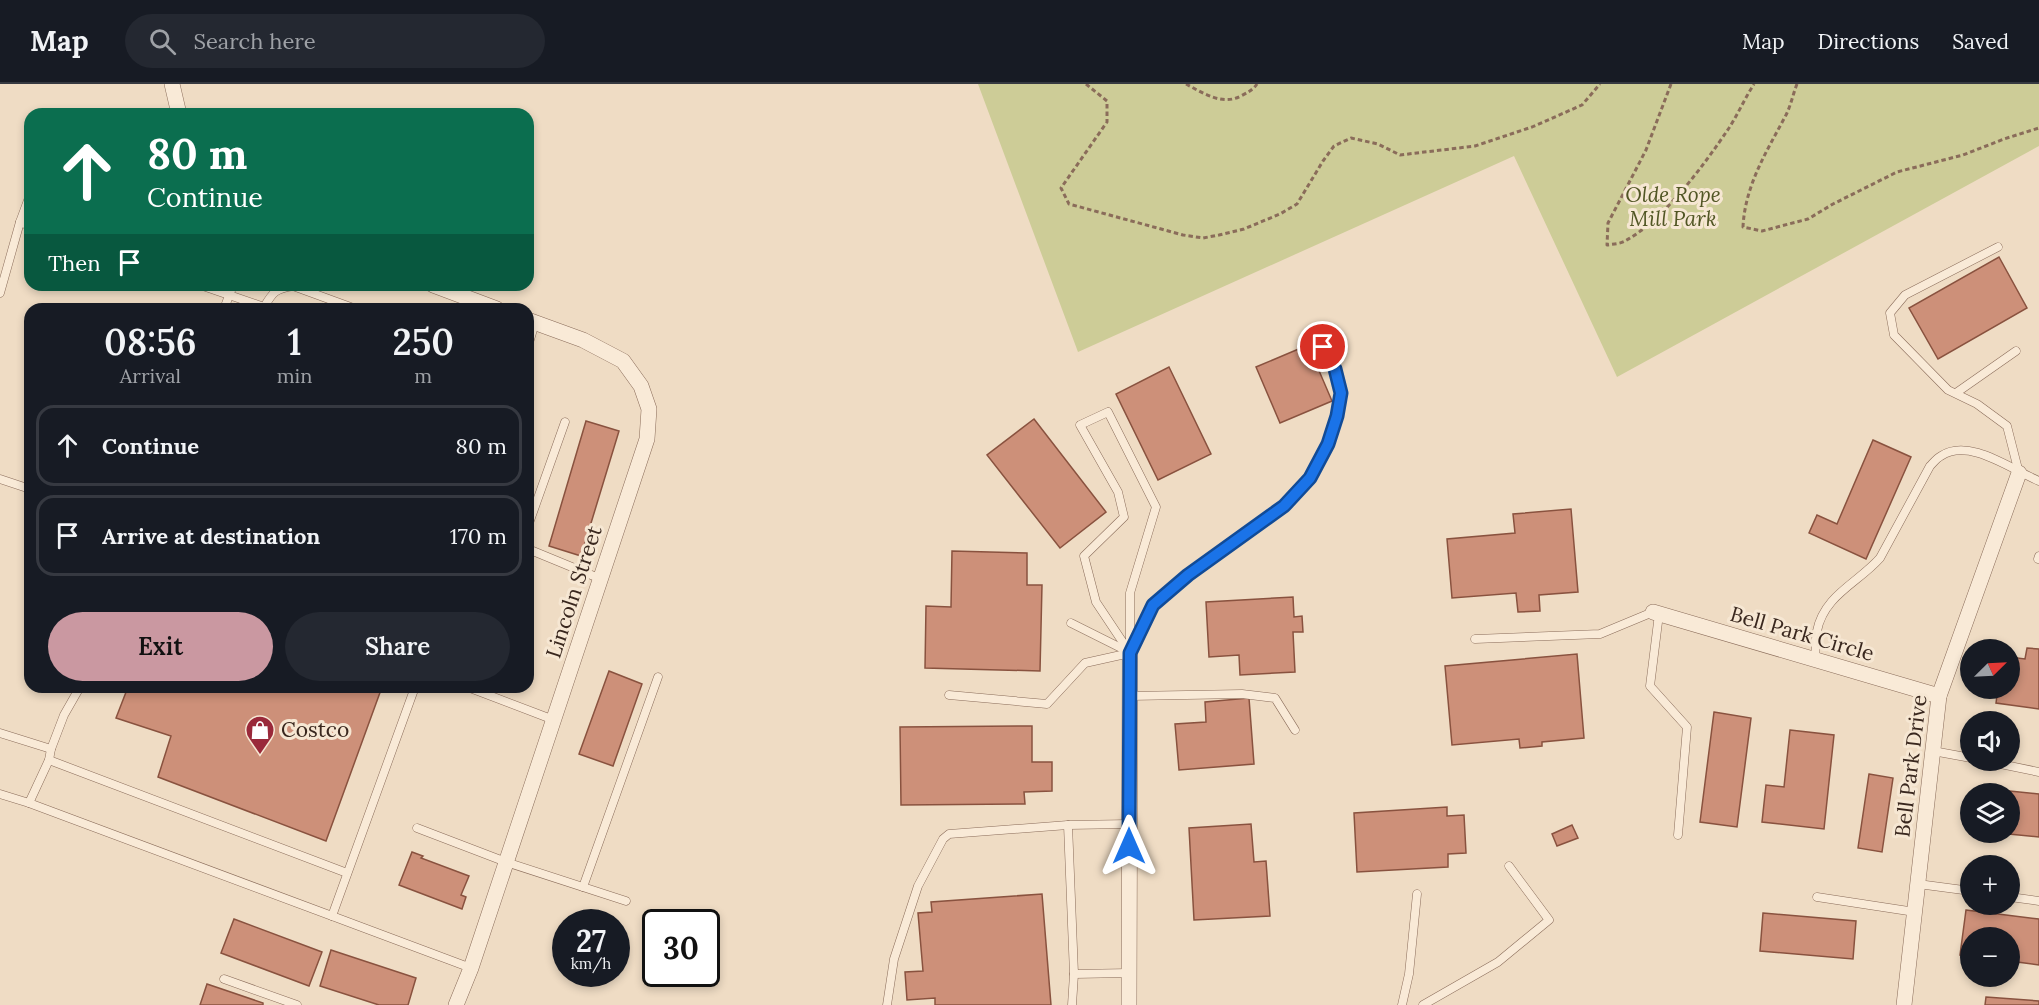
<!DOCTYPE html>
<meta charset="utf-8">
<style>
:root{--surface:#171b24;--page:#242831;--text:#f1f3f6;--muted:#9ea1a6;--line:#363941;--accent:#ca98a1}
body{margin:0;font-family:Lora,serif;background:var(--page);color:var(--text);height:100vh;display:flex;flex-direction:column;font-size:22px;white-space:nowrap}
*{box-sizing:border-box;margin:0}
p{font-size:20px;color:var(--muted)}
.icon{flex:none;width:33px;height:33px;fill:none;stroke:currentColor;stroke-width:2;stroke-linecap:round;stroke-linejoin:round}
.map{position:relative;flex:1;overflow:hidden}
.sheet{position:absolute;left:24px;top:219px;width:510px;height:390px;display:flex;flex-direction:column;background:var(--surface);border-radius:18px;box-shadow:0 3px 9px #0003}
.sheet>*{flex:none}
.guide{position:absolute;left:24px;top:24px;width:510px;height:183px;border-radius:18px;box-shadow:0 3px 9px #0003;background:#0b6e4f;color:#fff;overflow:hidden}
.needle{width:39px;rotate:66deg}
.buttons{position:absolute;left:1960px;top:555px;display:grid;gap:12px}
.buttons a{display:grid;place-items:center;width:60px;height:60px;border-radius:50%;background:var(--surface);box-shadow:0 3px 9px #0003;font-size:30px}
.speed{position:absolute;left:552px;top:825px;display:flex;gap:12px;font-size:30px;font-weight:700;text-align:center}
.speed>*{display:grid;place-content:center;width:78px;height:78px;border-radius:50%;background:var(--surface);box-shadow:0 3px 9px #0003;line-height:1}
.speed small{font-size:15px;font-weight:400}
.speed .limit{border:3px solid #111;border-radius:9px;background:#fff;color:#111}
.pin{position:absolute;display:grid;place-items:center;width:51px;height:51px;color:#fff;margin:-26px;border:3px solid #fff;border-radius:50%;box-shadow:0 2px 6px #0007}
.me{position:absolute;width:66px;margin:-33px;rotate:0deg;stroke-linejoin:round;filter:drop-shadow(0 0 4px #0008)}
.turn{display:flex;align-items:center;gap:21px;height:126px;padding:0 24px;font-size:27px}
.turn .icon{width:78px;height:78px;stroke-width:2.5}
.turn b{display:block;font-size:42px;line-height:51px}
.then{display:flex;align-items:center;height:57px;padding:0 24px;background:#0003;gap:12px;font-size:22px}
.eta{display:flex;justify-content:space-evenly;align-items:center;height:102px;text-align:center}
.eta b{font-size:36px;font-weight:600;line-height:42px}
.primary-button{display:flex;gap:12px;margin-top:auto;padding:12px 24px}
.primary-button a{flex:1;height:69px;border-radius:36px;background:var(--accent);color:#111;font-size:24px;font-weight:600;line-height:69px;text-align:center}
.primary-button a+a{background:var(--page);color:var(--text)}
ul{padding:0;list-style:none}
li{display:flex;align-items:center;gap:18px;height:81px;margin:0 12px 9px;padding:0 12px;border:3px solid var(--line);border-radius:18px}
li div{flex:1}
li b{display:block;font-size:22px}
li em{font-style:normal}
header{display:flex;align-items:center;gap:36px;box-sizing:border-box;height:84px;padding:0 30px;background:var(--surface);border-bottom:2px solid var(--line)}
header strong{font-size:28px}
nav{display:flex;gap:33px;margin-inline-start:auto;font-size:21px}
.search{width:420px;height:54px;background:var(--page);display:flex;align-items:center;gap:15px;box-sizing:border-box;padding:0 21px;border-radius:33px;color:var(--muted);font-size:22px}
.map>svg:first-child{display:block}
</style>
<header>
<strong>Map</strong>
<div class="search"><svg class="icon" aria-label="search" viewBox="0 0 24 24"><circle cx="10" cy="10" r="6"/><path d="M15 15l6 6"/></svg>Search here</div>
<nav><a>Map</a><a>Directions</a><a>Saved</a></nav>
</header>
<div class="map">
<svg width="2039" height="921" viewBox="0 0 2039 921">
<rect width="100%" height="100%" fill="#efdcc4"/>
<polygon fill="#cdcc97" points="978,0 2039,0 2039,62 1617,293 1514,72 1078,268"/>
<g fill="#cd9079" stroke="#89523f" stroke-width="1.5">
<polygon points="1999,173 2027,224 1938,275 1909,224"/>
<polygon points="1308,261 1332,317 1280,339 1256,283"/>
<polygon points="1169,283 1211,370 1158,396 1116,310"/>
<polygon points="1034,335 1106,428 1060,464 987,371"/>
<polygon points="586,337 619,347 581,472 549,462"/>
<polygon points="1873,356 1911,373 1866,475 1809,449 1817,431 1837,440"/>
<polygon points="1571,425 1578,508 1539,511 1540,527 1518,528 1516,509 1452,514 1447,455 1515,449 1513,430"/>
<polygon points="952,467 1027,469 1027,501 1042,501 1040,587 925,584 926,522 951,523"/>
<polygon points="1293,513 1294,533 1302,532 1303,548 1293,548 1295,588 1240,591 1239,571 1209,573 1206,518"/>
<polygon points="2027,564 2039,565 2039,625 1996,619 1998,604 2010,604 2010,573 2025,575"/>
<polygon points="1577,570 1584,654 1542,658 1542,662 1520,664 1519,655 1452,661 1445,582"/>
<polygon points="609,587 642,600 613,682 579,670"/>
<polygon points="128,603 382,603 326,757 158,693 171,652 116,634"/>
<polygon points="1249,614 1254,680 1179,686 1175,640 1206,638 1205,618"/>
<polygon points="1714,628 1751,634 1737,743 1700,738"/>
<polygon points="1032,642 1032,678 1052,678 1052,707 1024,708 1025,720 901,721 900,643"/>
<polygon points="1790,646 1834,651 1824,745 1762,738 1766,701 1784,703"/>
<polygon points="1869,690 1893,694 1882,768 1858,764"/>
<polygon points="1990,705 2039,710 2039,753 1988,748 2010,748 2010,710 1990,710"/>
<polygon points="1447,723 1447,732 1464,731 1466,769 1448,770 1448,783 1357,788 1354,729"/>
<polygon points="1251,740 1254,778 1266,777 1270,832 1194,836 1189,744"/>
<polygon points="1572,741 1578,754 1557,762 1552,750"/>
<polygon points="412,768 423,772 421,774 469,792 461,811 466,813 462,825 399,801"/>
<polygon points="1042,810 1051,921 935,921 935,914 907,916 905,888 923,887 918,829 932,828 931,818"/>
<polygon points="1966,826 2039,835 2039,881 2010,877 2010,854 1971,854 1971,872 1960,871"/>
<polygon points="1763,829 1856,837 1853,875 1760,867"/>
<polygon points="234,835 322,868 309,902 221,869"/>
<polygon points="331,866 416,894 408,921 379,921 320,902"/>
<polygon points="207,900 263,919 263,921 200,921"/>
<polygon points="1986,913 2039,917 2039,921 1985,921"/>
</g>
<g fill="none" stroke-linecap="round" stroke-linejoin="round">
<g stroke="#8a6c5a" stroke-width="9">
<g id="service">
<polyline points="20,138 30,111"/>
<polyline points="1998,163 1905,211 1890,229 1894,251 1948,306 1977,320 2007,342 2019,389"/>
<path d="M200,201L264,223C273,208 275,205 293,202L356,225"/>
<polyline points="0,209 20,138 30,142"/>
<polyline points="224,225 233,201"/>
<polyline points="528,262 535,239"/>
<polyline points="1956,309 2016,267"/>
<polygon points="1108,328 1156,423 1130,509 1130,569 1096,518 1084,472 1124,433 1118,408 1080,341"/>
<polyline points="0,395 30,405"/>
<polyline points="528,442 565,338"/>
<polyline points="528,465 601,495"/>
<polyline points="2038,475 2039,472"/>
<polyline points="1659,530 1650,602 1687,643 1678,751"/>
<polyline points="1071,539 1129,568"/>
<polyline points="1475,555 1600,550 1653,528"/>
<polyline points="1132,565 1153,521 1188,491 1284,422 1310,394 1328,360 1337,332 1341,309 1335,285 1323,263 1309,248"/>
<path d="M1815,576C1816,567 1815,557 1817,547C1824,511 1858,499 1880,474L1930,382C1933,379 1937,374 1941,372C1969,353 2012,386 2039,397"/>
<polyline points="470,604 554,636"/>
<polyline points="949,611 1047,620 1085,579 1130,569"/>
<polyline points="1130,612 1242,610 1275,614 1295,646"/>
<polyline points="0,649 51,665"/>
<polyline points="1933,667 1971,674"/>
<polyline points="49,676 347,789"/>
<polyline points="1981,676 2039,688"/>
<polyline points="0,710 29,719 49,676 51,665 64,631 80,603"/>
<polyline points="29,719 332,832 415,603"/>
<polyline points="1068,741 1074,890 1129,889"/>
<polyline points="417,744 506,778 626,817"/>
<polyline points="1918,800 1971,807"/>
<polyline points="583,803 658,593"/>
<polyline points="1817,813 1915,828"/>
<polyline points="2010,813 2039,817"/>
<polyline points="332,832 471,884"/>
<polyline points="224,895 297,921"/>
<polyline points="887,921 894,875 918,802 943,755 949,750 1068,741 1129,740"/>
<polyline points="1072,921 1074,890"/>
<polyline points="1402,921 1409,890 1417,810"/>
<polyline points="1423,921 1498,878 1549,836 1509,782"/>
</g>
</g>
<g stroke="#8a6c5a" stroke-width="16">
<g id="minor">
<polyline points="172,0 179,30"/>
<polyline points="433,201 497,225"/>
<polyline points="1653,528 1939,612"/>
<polyline points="456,921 471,884 647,355 649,325 641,302 623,277 583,256 528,236"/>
<polyline points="1129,921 1130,569"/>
<polyline points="1904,921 1939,612 2019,389"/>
</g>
</g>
<g stroke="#8a6c5a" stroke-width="3" stroke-dasharray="4.5 3" stroke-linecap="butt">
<polyline points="1086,0 1107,17 1107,38 1061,104 1069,120 1183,151 1203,154 1219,151 1244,145 1280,130 1297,120 1323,77 1334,62 1351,54 1378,60 1400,71 1475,62 1532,43 1582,21 1600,0"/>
<path d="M1186,0C1203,9 1222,22 1241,12C1248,8 1253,6 1257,0"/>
<path d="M1671,0L1646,66L1608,139L1607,161C1613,160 1620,160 1625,157C1664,136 1704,81 1729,44C1738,30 1745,14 1754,0"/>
<path d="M1797,0C1793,10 1791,21 1786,31C1767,67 1745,101 1743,143L1762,147L1808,135L1833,120L1897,88L1963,71L2004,55L2039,44"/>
</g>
<use href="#service" stroke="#f9ead7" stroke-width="8"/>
<use href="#minor" stroke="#f9ead7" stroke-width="15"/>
</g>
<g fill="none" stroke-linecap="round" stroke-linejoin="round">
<g stroke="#114b97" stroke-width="15">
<polyline id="route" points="1129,762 1130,569 1153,521 1188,491 1284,422 1310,394 1328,360 1337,332 1341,309 1335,285 1323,263"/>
</g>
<use href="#route" stroke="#1a73e8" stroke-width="10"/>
</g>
<defs>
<g id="shop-pin" transform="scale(1.5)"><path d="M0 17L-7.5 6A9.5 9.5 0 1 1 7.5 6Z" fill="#9a293a" stroke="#f6e7d3"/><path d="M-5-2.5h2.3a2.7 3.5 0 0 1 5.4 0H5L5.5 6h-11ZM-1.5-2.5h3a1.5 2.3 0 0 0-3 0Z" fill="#fff"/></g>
</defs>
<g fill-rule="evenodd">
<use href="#shop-pin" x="260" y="646"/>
</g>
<g text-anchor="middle" stroke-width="6" stroke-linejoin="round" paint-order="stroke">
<g font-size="21" font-style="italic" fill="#515624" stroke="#f6e7d3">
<text x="1673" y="118">Olde Rope<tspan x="1673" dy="24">Mill Park</tspan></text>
</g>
<g font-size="21" fill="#39271e" stroke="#f6e7d3">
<text transform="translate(574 508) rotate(-72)" y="7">Lincoln Street</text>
<text transform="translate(1802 550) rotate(16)" y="7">Bell Park Circle</text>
<text transform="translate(1911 682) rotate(-83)" y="7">Bell Park Drive</text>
</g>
<g font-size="21" fill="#39271e" stroke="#f6e7d3" text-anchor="start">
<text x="281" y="653">Costco</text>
</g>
</g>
</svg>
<div class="buttons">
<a><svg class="needle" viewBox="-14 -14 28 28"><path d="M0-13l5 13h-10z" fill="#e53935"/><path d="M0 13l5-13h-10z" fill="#9ea1a6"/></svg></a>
<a><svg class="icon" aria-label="sound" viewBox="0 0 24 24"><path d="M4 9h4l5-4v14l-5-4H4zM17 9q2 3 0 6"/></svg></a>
<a><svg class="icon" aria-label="layers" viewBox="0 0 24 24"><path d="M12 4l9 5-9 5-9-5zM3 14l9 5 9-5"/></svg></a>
<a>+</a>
<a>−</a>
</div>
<div class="speed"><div>27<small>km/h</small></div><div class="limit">30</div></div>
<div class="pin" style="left:1323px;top:263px;background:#d93025"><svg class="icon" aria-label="arrive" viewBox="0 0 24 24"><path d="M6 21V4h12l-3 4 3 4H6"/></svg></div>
<svg class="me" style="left:1129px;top:762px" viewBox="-20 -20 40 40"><path d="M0-17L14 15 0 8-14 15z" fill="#1a73e8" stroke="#fff" stroke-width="4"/></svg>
<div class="guide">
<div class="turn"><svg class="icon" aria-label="ahead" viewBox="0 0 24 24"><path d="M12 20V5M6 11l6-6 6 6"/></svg><div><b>80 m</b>Continue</div></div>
<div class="then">Then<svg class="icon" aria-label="arrive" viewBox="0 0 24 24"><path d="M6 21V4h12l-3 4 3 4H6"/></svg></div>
</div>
<section class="sheet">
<div class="eta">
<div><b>08:56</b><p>Arrival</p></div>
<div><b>1</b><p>min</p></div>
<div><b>250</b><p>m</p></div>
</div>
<ul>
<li><svg class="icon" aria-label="ahead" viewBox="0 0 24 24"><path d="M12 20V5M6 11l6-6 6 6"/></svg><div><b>Continue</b></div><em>80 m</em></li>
<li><svg class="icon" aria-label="arrive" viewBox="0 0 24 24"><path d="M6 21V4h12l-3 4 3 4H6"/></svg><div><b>Arrive at destination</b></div><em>170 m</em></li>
</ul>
<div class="primary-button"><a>Exit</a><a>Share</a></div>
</section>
</div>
